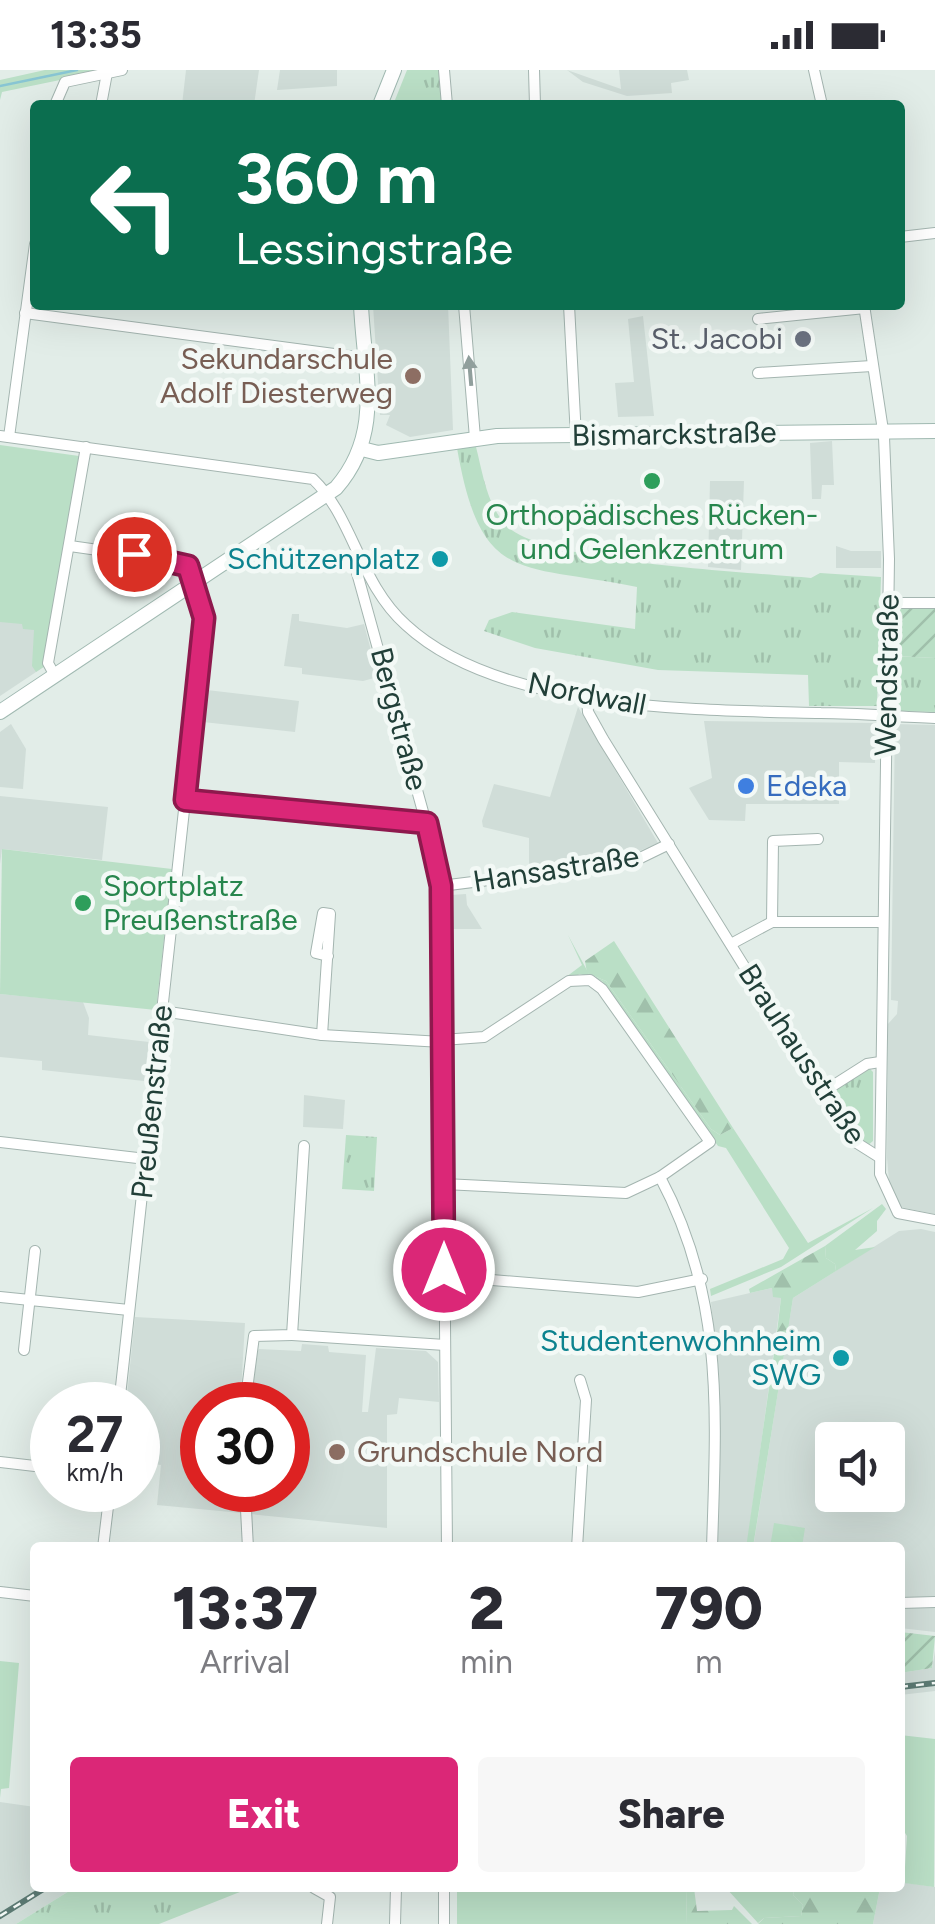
<!DOCTYPE html>
<meta charset="utf-8">
<style>
:root{--surface:#fff;--page:#f7f7f7;--text:#2b2b33;--muted:#7c7c81;--accent:#db2777}
body{margin:0;font-family:Figtree,sans-serif;background:var(--page);color:var(--text);height:100vh;display:flex;flex-direction:column;font-size:38px;white-space:nowrap}
*{box-sizing:border-box;margin:0}
p{font-size:32px;color:var(--muted)}
.icon{flex:none;width:55px;height:55px;fill:none;stroke:currentColor;stroke-width:2;stroke-linecap:round;stroke-linejoin:round}
.map{position:relative;flex:1;overflow:hidden}
.drawer{position:absolute;left:30px;top:1472px;width:875px;height:350px;display:flex;flex-direction:column;background:var(--surface);border-radius:10px;box-shadow:0 10px 40px #0002}
.drawer>*{flex:none}
.guide{position:absolute;left:30px;top:30px;width:875px;height:210px;border-radius:10px;box-shadow:0 10px 40px #0002;background:#0b6e4f;color:#fff;overflow:hidden}
.controls{position:absolute;left:815px;top:1352px;display:grid;gap:20px}
.controls a{display:grid;place-items:center;width:90px;height:90px;border-radius:10px;background:var(--surface);box-shadow:0 10px 40px #0002;font-size:50px}
.speed{position:absolute;left:30px;top:1312px;display:flex;gap:20px;font-size:50px;font-weight:700;text-align:center}
.speed>*{display:grid;place-content:center;width:130px;height:130px;border-radius:50%;background:var(--surface);box-shadow:0 10px 40px #0002;line-height:1}
.speed small{font-size:25px;font-weight:400}
.speed .limit{border:15px solid #d22;background:#fff;color:#111}
.pin{position:absolute;display:grid;place-items:center;width:85px;height:85px;color:#fff;margin:-42px;border:5px solid #fff;border-radius:50%;box-shadow:0 2px 10px #0007}
.me{position:absolute;width:110px;margin:-55px;rotate:0deg;stroke-linejoin:round;filter:drop-shadow(0 0 8px #0008)}
.turn{display:flex;align-items:center;gap:35px;height:210px;padding:0 40px;font-size:45px}
.turn .icon{width:130px;height:130px;stroke-width:2.5}
.turn b{display:block;font-size:70px;line-height:85px}
.eta{display:flex;justify-content:space-evenly;align-items:center;height:170px;text-align:center}
.eta b{font-size:60px;font-weight:800;line-height:70px}
.primary-button{display:flex;gap:20px;margin-top:auto;padding:20px 40px}
.primary-button a{flex:1;height:115px;border-radius:10px;background:var(--accent);color:#fff;font-size:40px;font-weight:800;line-height:115px;text-align:center}
.primary-button a+a{background:var(--page);color:var(--text)}
.status{display:flex;justify-content:space-between;align-items:center;height:70px;padding:0 50px;background:var(--surface);direction:ltr}
.status svg{height:28px;fill:currentColor}
.map>svg:first-child{display:block}
</style>
<div class="status"><b>13:35</b><svg viewBox="0 0 49 12"><path d="M0 12V9h3v3zM5 12V6h3v6zM10 12V3h3v9zM15 12V0h3v12zM26 1h20v11H26zM47 4h2v5h-2z"/></svg></div>
<div class="map">
<svg width="935" height="1854" viewBox="0 0 935 1854">
<defs>
<pattern id="forest-firs" width="22" height="20" patternUnits="userSpaceOnUse" patternTransform="scale(2.5)"><rect width="22" height="20" fill="#badfc6"/><path d="M5 1l3.5 6h-7zM16 11l3.5 6h-7z" fill="#a0c0ab"/></pattern>
<pattern id="park-tufts" width="24" height="20" patternUnits="userSpaceOnUse" patternTransform="scale(2.5)"><rect width="24" height="20" fill="#badfc6"/><path d="M3 7l-1-3M5 7V3M7 7l1-3M15 17l-1-3M17 17v-4M19 17l1-3" fill="none" stroke="#a0c0ab"/></pattern>
<pattern id="garden-furrows" width="10" height="10" patternUnits="userSpaceOnUse" patternTransform="scale(2.5)"><rect width="10" height="10" fill="#badfc6"/><path d="M-1 1l2-2M0 10L10 0M9 11l2-2" fill="none" stroke="#a0c0ab"/></pattern>
</defs>
<rect width="100%" height="100%" fill="#e2ede8"/>
<g fill="#d0ddd8" fill-rule="evenodd">
<polygon points="186,0 259,0 254,35 182,35"/>
<polygon points="280,0 337,0 337,16 277,20"/>
<polygon points="567,0 621,19 619,0 687,0 689,10 671,13 672,23 627,26 583,12"/>
<polygon points="373,235 448,235 453,360 410,367 386,355 390,345 380,345"/>
<polygon points="643,246 654,346 618,347 615,313 634,312 628,249"/>
<polygon points="832,371 834,415 822,415 821,429 812,429 810,373"/>
<polygon points="710,411 744,411 741,500 708,497"/>
<polygon points="836,476 851,481 881,481 881,498 836,498"/>
<polygon points="292,544 299,544 299,551 347,558 364,554 378,607 363,611 302,604 302,598 284,596"/>
<polygon points="0,551 50,554 45,596 0,626"/>
<polygon points="207,620 299,631 295,662 203,652"/>
<polygon points="578,637 658,773 628,786 529,798 529,768 483,757 482,751 494,714 550,727"/>
<polygon points="704,651 876,653 875,693 839,692 839,734 746,734 745,751 709,750 689,718 712,708"/>
<polygon points="11,654 26,679 23,719 0,717 0,662"/>
<polygon points="895,654 935,655 935,1144 900,1137 889,1111 887,1088 888,954 897,944 898,931 891,930"/>
<polygon points="0,726 108,737 102,790 2,779 0,794"/>
<polygon points="466,824 467,835 482,859 451,859 451,825"/>
<polygon points="0,924 83,932 89,948 88,965 149,972 144,1011 42,1000 42,991 0,987"/>
<polygon points="304,1025 345,1030 343,1059 303,1057"/>
<path d="M921,1159L935,1162V1529L900,1530V1478H753L793,1228L899,1161ZM832,1370H888V1425H832Z"/>
<polygon points="772,1218 781,1228 748,1469 746,1477 715,1477 719,1313 711,1232"/>
<polygon points="135,1247 245,1253 241,1322 232,1322 240,1335 202,1335 202,1420 240,1420 241,1443 157,1435 161,1395 153,1394 153,1387 138,1385 138,1335 126,1335"/>
<polygon points="302,1274 328,1276 329,1282 366,1285 362,1342 368,1342 376,1278 426,1281 438,1292 439,1332 399,1328 397,1344 387,1345 387,1458 250,1444 248,1420 288,1420 288,1335 251,1335 255,1283 259,1279 301,1281"/>
<polygon points="900,1537 935,1537 935,1562 900,1558"/>
<polygon points="935,1581 935,1621 900,1625 900,1603 932,1598"/>
<polygon points="0,1732 35,1737 35,1818 74,1818 16,1854 0,1854"/>
<polygon points="900,1812 935,1817 935,1854 873,1854 880,1818 900,1818"/>
</g>
<g fill="#badfc6">
<polygon points="45,0 108,0 2,22 0,30 0,10"/>
<polygon points="0,375 79,386 45,596 36,602 32,596 34,560 23,559 22,554 0,552"/>
<polygon points="2,779 172,799 156,940 0,924"/>
<polygon points="568,865 589,904 606,911 711,1059 720,1065 733,1058 808,1173 873,1138 781,1197 711,1226 710,1219 783,1189 789,1178 726,1078 718,1076 602,911 580,904 554,916 582,895"/>
<polygon points="882,1134 886,1139 877,1151 877,1161 855,1180 875,1177 836,1201 835,1194 826,1188 825,1176"/>
<polygon points="788,1260 753,1477 746,1478 777,1262"/>
<polygon points="774,1453 805,1458 802,1477 770,1477"/>
<polygon points="0,1591 19,1593 9,1718 1,1719 0,1728"/>
<polygon points="900,1665 935,1669 934,1817 904,1813 907,1766 900,1755"/>
<polygon points="457,1818 687,1818 686,1854 457,1854"/>
<polygon points="726,1818 795,1818 793,1825 803,1835 801,1846 764,1848 758,1853"/>
</g>
<g fill="url(#forest-firs)">
<polygon points="614,871 733,1058 720,1065 711,1059 606,911 587,903 585,891"/>
<polygon points="825,1176 826,1188 835,1194 836,1201 793,1228 788,1260 777,1262 781,1228 773,1227 772,1218 750,1223 749,1219"/>
<polygon points="687,1818 694,1818 697,1841 732,1840 734,1836 752,1854 686,1854"/>
<polygon points="795,1818 880,1818 873,1854 758,1854 764,1848 801,1846 803,1835 793,1825"/>
</g>
<g fill="url(#park-tufts)">
<polygon points="407,0 441,0 444,35 393,35"/>
<path d="M476,377C483,404 487,436 507,456C543,493 752,502 811,508L820,503L881,507L877,636H809L808,605L658,600L535,578L484,561L489,550L512,542L635,559L637,517C519,493 481,516 457,378Z"/>
<polygon points="893,586 935,588 935,642 894,641"/>
<polygon points="869,998 873,1002 873,1071 867,1076 832,1026 834,1020"/>
<polygon points="346,1065 377,1067 374,1121 342,1119"/>
<polygon points="74,1818 250,1818 159,1854 16,1854"/>
</g>
<g fill="url(#garden-furrows)">
<polygon points="896,537 935,537 935,588 895,586"/>
<polygon points="900,1562 935,1566 932,1598 900,1603"/>
</g>
<g fill="none" stroke-linecap="round" stroke-linejoin="round">
<polyline stroke="#88c5d3" stroke-width="2.5" points="0,16 77,0"/>
<g stroke="#a4b5b0" stroke-width="12">
<g id="street">
<polyline points="444,0 447,35"/>
<polyline points="534,0 535,35"/>
<polyline points="814,0 822,35"/>
<polyline points="55,35 65,12 122,0"/>
<polyline points="101,35 107,3"/>
<polyline points="900,167 935,163"/>
<polyline points="464,235 475,368"/>
<polyline points="569,235 576,367"/>
<polyline points="864,235 884,367 889,489 880,1104 898,1143 935,1150"/>
<polyline points="25,243 364,288"/>
<polyline points="758,249 865,238"/>
<polyline points="758,303 872,296"/>
<path d="M0,366L313,409C353,447 359,513 406,555C500,642 701,640 821,643C860,643 897,647 935,648"/>
<polyline points="9,367 35,174"/>
<polyline points="70,476 182,492 191,502 205,548 119,1335"/>
<polyline points="354,492 441,807 447,1478"/>
<polyline points="887,533 935,533"/>
<polyline points="55,606 48,593 86,377"/>
<polyline points="587,628 588,642 603,669 852,1070 879,1087"/>
<polyline points="185,730 427,753"/>
<polyline points="441,816 632,792 669,774"/>
<polyline points="772,852 773,771 818,769"/>
<polyline points="731,874 772,852 882,852"/>
<polyline points="162,941 322,965 442,972"/>
<polyline points="322,965 330,844 323,843 316,883 328,886"/>
<polyline points="442,970 484,967 569,911 590,910 602,919 710,1072 660,1107 626,1123 444,1114"/>
<polyline points="823,1022 867,994 880,992"/>
<polyline points="0,1072 146,1089"/>
<path d="M660,1107C725,1229 716,1344 712,1478"/>
<polyline points="444,1206 638,1222 702,1209"/>
<polyline points="0,1227 129,1240"/>
<polyline points="292,1265 445,1275"/>
<polyline points="24,1280 35,1181"/>
<polyline points="245,1335 254,1266 292,1265 304,1076"/>
<polyline points="0,1392 52,1398"/>
<polyline points="245,1420 248,1478"/>
<polyline points="103,1478 110,1420"/>
<polyline points="577,1478 586,1330 580,1310"/>
<polyline points="0,1522 35,1526"/>
<polyline points="900,1533 935,1532"/>
<polyline points="314,1818 330,1827 327,1854"/>
<polyline points="444,1818 444,1854"/>
<polyline points="395,1854 396,1818"/>
</g>
</g>
<g stroke="#a0b9b1" stroke-width="16">
<g id="secondary">
<polyline points="380,35 394,0"/>
<polyline points="362,379 378,383 497,366 935,361"/>
<path d="M0,642L336,418C384,363 364,303 361,235"/>
</g>
</g>
<use href="#street" stroke="#fff" stroke-width="10"/>
<use href="#secondary" stroke="#fff" stroke-width="14"/>
<g stroke="#5c7a73" stroke-width="6">
<g id="rail">
<polyline points="900,1617 935,1613"/>
<polyline points="0,1846 45,1818"/>
</g>
</g>
<use href="#rail" stroke="#f3f9f6" stroke-width="2.5" stroke-dasharray="8" stroke-linecap="butt"/>
</g>
<defs><path id="oneway-solid" d="M-6-.8H1V-3.2L6.5 0L1 3.2V.8H-6Z" transform="scale(2.5)"/></defs>
<use fill="#909f9c" href="#oneway-solid" transform="translate(470 301) rotate(-95)"/>
<g fill="none" stroke-linecap="round" stroke-linejoin="round">
<g stroke="#8e194d" stroke-width="25">
<polyline id="route" points="134,484 188,496 204,548 185,730 427,753 441,816 444,1200"/>
</g>
<use href="#route" stroke="#db2777" stroke-width="18"/>
</g>
<circle fill="#6b7280" stroke="#f3f9f6" stroke-width="4" cx="803" cy="269" r="10"/>
<g fill="#8d6e63" stroke="#f3f9f6" stroke-width="4">
<circle cx="413" cy="306" r="10"/>
<circle cx="337" cy="1382" r="10"/>
</g>
<g fill="#2e9e5b" stroke="#f3f9f6" stroke-width="4">
<circle cx="652" cy="411" r="10"/>
<circle cx="83" cy="833" r="10"/>
</g>
<g fill="#0f9aa8" stroke="#f3f9f6" stroke-width="4">
<circle cx="440" cy="489" r="10"/>
<circle cx="841" cy="1288" r="10"/>
</g>
<circle fill="#3f7fe0" stroke="#f3f9f6" stroke-width="4" cx="746" cy="716" r="10"/>
<g text-anchor="middle" stroke-width="9" stroke-linejoin="round" paint-order="stroke">
<g font-size="30" fill="#5b616d" stroke="#f3f9f6" text-anchor="end">
<text x="783" y="279">St. Jacobi</text>
</g>
<g font-size="30" fill="#785e54" stroke="#f3f9f6" text-anchor="end">
<text x="393" y="299">Sekundarschule<tspan x="393" dy="34">Adolf Diesterweg</tspan></text>
<text x="357" y="1392" text-anchor="start">Grundschule Nord</text>
</g>
<g font-size="30" fill="#213f38" stroke="#f3f9f6">
<text transform="translate(674 364) rotate(-1)" y="10">Bismarckstraße</text>
<text transform="translate(887 605) rotate(-89)" y="10">Wendstraße</text>
<text transform="translate(587 624) rotate(11)" y="10">Nordwall</text>
<text transform="translate(399 649) rotate(75)" y="10">Bergstraße</text>
<text transform="translate(556 799) rotate(-9)" y="10">Hansastraße</text>
<text transform="translate(802 984) rotate(57)" y="10">Brauhausstraße</text>
<text transform="translate(152 1032) rotate(-84)" y="10">Preußenstraße</text>
</g>
<g font-size="30" fill="#27864d" stroke="#f3f9f6">
<text x="652" y="455">Orthopädisches Rücken-<tspan x="652" dy="34">und Gelenkzentrum</tspan></text>
<text x="103" y="826" text-anchor="start">Sportplatz<tspan x="103" dy="34">Preußenstraße</tspan></text>
</g>
<g font-size="30" fill="#0d838f" stroke="#f3f9f6" text-anchor="end">
<text x="420" y="499">Schützenplatz</text>
<text x="821" y="1281">Studentenwohnheim<tspan x="821" dy="34">SWG</tspan></text>
</g>
<g font-size="30" fill="#366cbe" stroke="#f3f9f6" text-anchor="start">
<text x="766" y="726">Edeka</text>
</g>
</g>
</svg>
<div class="controls">
<a><svg class="icon" aria-label="sound" viewBox="0 0 24 24"><path d="M4 9h4l5-4v14l-5-4H4zM17 9q2 3 0 6"/></svg></a>
</div>
<div class="speed"><div>27<small>km/h</small></div><div class="limit">30</div></div>
<div class="pin" style="left:134px;top:484px;background:#d93025"><svg class="icon" aria-label="arrive" viewBox="0 0 24 24"><path d="M6 21V4h12l-3 4 3 4H6"/></svg></div>
<svg class="me" style="left:444px;top:1200px" viewBox="-20 -20 40 40"><circle r="17" fill="#db2777" stroke="#fff" stroke-width="3"/><path d="M0-11L8 9 0 5-8 9z" fill="#fff"/></svg>
<div class="guide">
<div class="turn"><svg class="icon" aria-label="left" viewBox="0 0 24 24"><path d="M17 20v-9H6M10 6l-5 5 5 5"/></svg><div><b>360 m</b>Lessingstraße</div></div>
</div>
<section class="drawer">
<div class="eta">
<div><b>13:37</b><p>Arrival</p></div>
<div><b>2</b><p>min</p></div>
<div><b>790</b><p>m</p></div>
</div>
<div class="primary-button"><a>Exit</a><a>Share</a></div>
</section>
</div>
